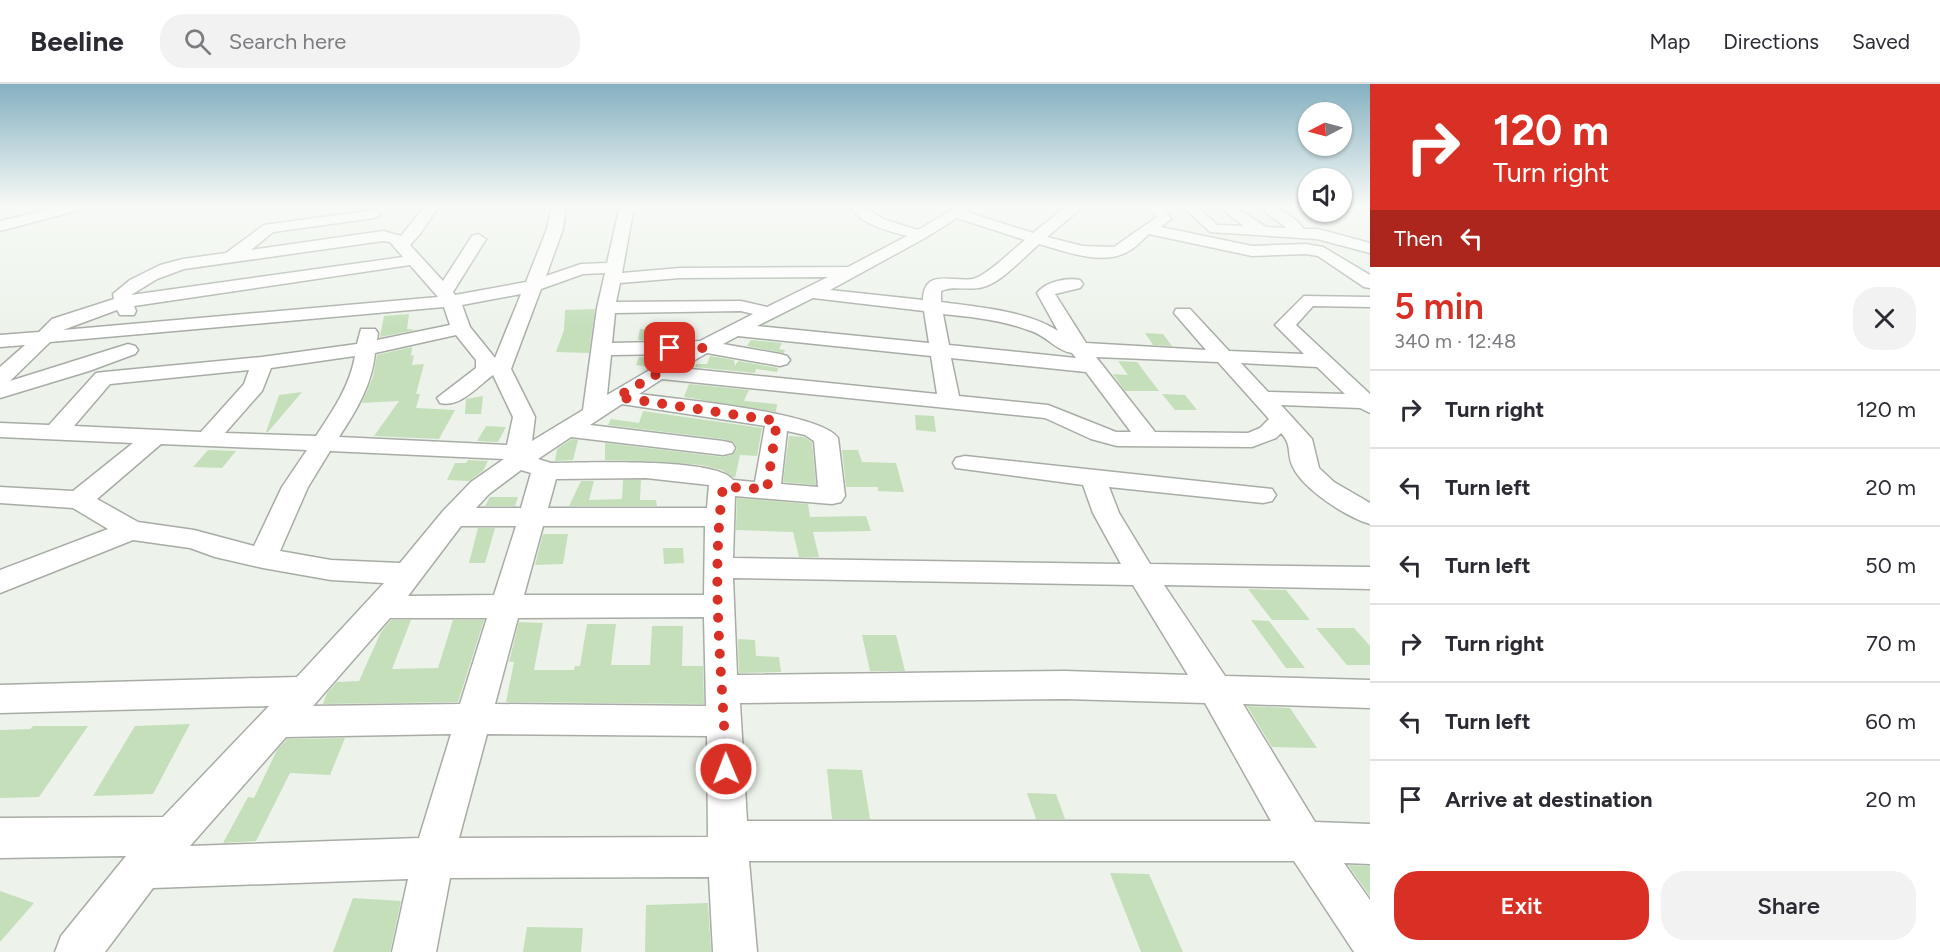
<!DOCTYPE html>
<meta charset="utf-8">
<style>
:root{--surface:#fff;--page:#f2f2f3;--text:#2b2b33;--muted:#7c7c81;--line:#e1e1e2;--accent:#d93025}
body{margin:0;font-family:Figtree,sans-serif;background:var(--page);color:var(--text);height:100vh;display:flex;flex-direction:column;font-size:22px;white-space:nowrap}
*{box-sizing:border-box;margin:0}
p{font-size:20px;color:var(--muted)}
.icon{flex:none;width:33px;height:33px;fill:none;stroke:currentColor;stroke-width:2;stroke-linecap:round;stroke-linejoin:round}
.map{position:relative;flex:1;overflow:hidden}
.details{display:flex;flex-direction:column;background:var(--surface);width:570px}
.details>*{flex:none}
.top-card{background:#d93025;color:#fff;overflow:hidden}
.needle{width:39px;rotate:264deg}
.tools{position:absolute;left:1298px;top:18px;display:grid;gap:12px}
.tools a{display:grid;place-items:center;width:54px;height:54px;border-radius:50%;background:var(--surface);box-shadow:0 2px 4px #0004;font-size:30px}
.pin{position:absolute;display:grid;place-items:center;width:51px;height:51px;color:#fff;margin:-26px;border-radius:12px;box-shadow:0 3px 9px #0006}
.me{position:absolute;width:66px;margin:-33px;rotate:359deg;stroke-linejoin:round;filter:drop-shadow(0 0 4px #0008)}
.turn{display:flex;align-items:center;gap:21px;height:126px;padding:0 24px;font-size:27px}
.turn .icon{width:78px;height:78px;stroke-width:2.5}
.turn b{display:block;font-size:42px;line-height:51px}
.then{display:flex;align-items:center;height:57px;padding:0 24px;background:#0003;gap:12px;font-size:22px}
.round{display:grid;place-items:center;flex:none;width:63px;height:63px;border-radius:24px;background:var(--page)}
.head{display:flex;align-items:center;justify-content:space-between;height:102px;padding:0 24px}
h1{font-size:36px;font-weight:600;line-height:45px;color:var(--accent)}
.action{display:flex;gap:12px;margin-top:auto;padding:12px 24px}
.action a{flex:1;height:69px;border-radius:24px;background:var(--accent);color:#fff;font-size:24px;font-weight:600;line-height:69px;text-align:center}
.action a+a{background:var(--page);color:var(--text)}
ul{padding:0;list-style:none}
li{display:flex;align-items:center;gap:18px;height:78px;padding:0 24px;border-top:2px solid var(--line)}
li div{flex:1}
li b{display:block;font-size:22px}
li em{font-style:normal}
header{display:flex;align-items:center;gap:36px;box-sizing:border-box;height:84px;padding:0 30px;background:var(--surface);border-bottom:2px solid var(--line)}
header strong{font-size:28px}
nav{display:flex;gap:33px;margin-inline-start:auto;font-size:21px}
.search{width:420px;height:54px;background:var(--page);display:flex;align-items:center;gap:15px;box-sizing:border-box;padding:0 21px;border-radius:24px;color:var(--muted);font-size:22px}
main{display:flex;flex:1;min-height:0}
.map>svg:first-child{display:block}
</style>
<header>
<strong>Beeline</strong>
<div class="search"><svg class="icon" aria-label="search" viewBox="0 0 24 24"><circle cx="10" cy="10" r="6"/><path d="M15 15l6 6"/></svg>Search here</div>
<nav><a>Map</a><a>Directions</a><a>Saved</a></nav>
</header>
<main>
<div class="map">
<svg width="1370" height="868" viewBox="0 0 1370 868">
<rect width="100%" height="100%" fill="#edf3eb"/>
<g fill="#c4dfba">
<polygon points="595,225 589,269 556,268 564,246 565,226"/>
<polygon points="409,230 407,245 416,246 380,253 384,232"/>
<polygon points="640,245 663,245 662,256 638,256"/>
<polygon points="1145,249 1163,250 1172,262 1153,261"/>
<polygon points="751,256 782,259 779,265 785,266 784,269 747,262"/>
<polygon points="412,263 411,272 414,271 412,281 424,280 416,310 420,310 416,324 455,326 439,355 374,352 399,317 362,319 373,293 377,271"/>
<polygon points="710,272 734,276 735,282 738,277 778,284 777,288 756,285 755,289 695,283 696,280 707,280"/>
<polygon points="639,273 660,273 658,279 651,283 636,281"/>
<polygon points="1118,277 1137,278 1159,307 1125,307 1113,290 1128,291"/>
<polygon points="689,300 749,306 744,317 777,320 776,328 684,313"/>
<polygon points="302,308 268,348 266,348 279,311"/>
<polygon points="1162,310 1185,311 1197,326 1175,326"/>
<polygon points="483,312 481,330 465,330 466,315"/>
<polygon points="643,327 762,344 757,372 740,371 735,394 722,386 702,381 648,377 605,376 605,359 723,373 732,371 737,365 734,358 723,355 608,341 611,335 639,339"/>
<polygon points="915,331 934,332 936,348 916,346"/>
<polygon points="486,342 506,343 498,358 477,357"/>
<polygon points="789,352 804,353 812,358 816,401 783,398"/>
<polygon points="572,355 578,356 573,376 555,377 557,365"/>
<polygon points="208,366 236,367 222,384 193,383"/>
<polygon points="842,366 858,366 862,378 896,379 904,408 878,407 878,403 846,403"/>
<polygon points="468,376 488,377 483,387 469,397 447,396 455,379 466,379"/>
<polygon points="623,396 641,396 640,416 656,416 657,422 569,422 581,397 594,397 589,416 622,415"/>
<polygon points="490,413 518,413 515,422 485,422"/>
<polygon points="737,414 808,420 810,433 866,432 871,447 813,448 819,473 799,473 793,448 736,446"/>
<polygon points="478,444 495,444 485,479 469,479"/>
<polygon points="543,450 568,450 563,480 535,481"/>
<polygon points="663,464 683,464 684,479 664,480"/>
<polygon points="1248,505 1286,506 1310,536 1272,536"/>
<polygon points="391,536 411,536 392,585 438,584 453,536 484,536 458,618 323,620 327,609 337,598 359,597 381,548"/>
<polygon points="1251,536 1269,537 1305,584 1286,584"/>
<polygon points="519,538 543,539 534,586 574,586 575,582 580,582 587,540 616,540 611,581 650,581 652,542 683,542 682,582 703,582 704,620 506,618 514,578 509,578"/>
<polygon points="1316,544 1354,544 1370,562 1370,581 1347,581"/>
<polygon points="862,551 896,551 905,587 870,587"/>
<polygon points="738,555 755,556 756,572 779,573 781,588 739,589"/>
<polygon points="1247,622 1290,624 1317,664 1272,663"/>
<polygon points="190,640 153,710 93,712 135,642"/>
<polygon points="33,642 88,642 39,713 0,714 0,646 30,645"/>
<polygon points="345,654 330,691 290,689 256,757 223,759 248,713 254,714 277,666 287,655"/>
<polygon points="827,685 862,686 870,735 832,735"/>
<polygon points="1027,709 1056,710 1065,735 1036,735"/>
<polygon points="1348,781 1370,782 1370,812"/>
<polygon points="1110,789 1149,790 1183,868 1141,868"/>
<polygon points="0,807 34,819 0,858"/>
<polygon points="353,814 401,817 390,868 333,868"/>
<polygon points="708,819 711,868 645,868 646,821"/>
<polygon points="527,843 583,844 581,868 523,868"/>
</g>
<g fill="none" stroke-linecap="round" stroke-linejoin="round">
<g stroke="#a7aca5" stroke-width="3">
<g id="minor">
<polygon points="63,122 85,122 83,125 0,147 0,137"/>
<path d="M425,122H439L420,150L410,161L443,197L472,152L478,150L486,155L453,208L455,211L526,198L547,145L552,122H566L563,145L546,192L581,180L607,179L620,122H634L622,189L680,184L848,183L907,152C886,146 861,141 850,122H864L883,135L918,146L958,122H974L967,128L1033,149L1067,122H1080L1079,126L1047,153L1083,162L1114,163L1157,133L1148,122H1162L1171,135L1161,143L1252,162L1306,160L1323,163L1370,191V204L1364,203L1318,172L1306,170L1252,172L1149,150C1142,156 1136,164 1127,168C1102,182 1064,167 1039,160C1024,173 1001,199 983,203C969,207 953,201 941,207V218C977,223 1029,227 1058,247L1037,209C1045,198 1067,193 1080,196L1083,200L1080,204L1055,210L1086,259L1206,266L1174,229L1176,225H1190L1229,267L1304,270L1275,241L1304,212L1370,213V223L1313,222L1296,241L1370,310V329L1360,324L1281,321L1312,355L1319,384L1334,398L1370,419V440C1346,433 1303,405 1293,383C1286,369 1293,362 1281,349L1276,354L1252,363L1117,362L1091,355L1045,334L662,295L639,310C675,315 820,328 838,354L845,412L841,418L832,420L735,412L733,474L1121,480L1093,429L1083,401L956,384L953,379L956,374L965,372L1272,405L1276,411L1272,417L1263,419L1109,403L1119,429L1150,480L1370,483V505L1164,501L1225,592L1370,596V624L1243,620L1315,738L1370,740V780L1344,779L1370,816V868H1354L1294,777H749L757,868H713L709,793L450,794L436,868H392L408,795L153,804L105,868H55L61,852L126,772L0,774V734L163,733L269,622L0,629V601L297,593L384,499L331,496L263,484L215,473L190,464L133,456L0,509V486L108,445L73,424L0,419V403L73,407L133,359L0,353V339L49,341L96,289L104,288L262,273L357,260L361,245H375L378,249L377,256L450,241L444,223L50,258L10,297L128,260L135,262L138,266L135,270L89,287L0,314V283L25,261L0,263V251L39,248L52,235L114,215L113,210L130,196L160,181L183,175L226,169L264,141L374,126L381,130L374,134L273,148L251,166L383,147L401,152ZM957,134L1025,156C1010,168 996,183 980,192C961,204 924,179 923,216L830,206L925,154ZM383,157L390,158L403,173L131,211L157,195L184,185ZM410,181L438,213L63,246L117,226L120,231H134L136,227L134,222ZM605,189L597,224L583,326L532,357L535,333L511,285L541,205L583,190ZM828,193L767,223L741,217L616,218L620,199L680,194ZM521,210L495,274L470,243L462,221ZM813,214L924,227L929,259L757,242ZM741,227L753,230L700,257L612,259L615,229ZM943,230C972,233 1003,236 1031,247C1047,252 1055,266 1072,269L1076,274L949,261ZM456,251L476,276V284L437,314L440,319C460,324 478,302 493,291L513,333L507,361L339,353C356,327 372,301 375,269ZM738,252L931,272L937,310L681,284L707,269L780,282L787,280L790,276L787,272L780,270L723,260ZM677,270L607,311L611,271ZM355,272C350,302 332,328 316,352L225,349L262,307L271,284ZM1096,273L1218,278L1269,335L1260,344L1248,349L1155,348ZM951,274L1086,288L1131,348H1116L1048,321L959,312ZM1241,279L1317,283L1345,310L1268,308ZM249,286L244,300L201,348L74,342L110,300ZM622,320L765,342L755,398L733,396C717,373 582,379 551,379L538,375L571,353L723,371L732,369L735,364L732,359L723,357L590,341ZM787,347L805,351L814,357L818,403L781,400ZM161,360L307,366L282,403L254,462L194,446L138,438L97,415ZM330,367L504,375L471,398L443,427L400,479L331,476L280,467L308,403ZM521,386L531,389L521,424H476L489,410ZM646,394L709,401L707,424H548L556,395ZM461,442H516L494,511L408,512ZM543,442H705L704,511H524ZM733,494L1133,501L1188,591L1065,587L737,591ZM704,533L706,622L495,620L518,534ZM390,534H487L460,620L313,622ZM1065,615L1205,619L1271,737H747L740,619ZM451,650L419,754L190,762L286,653ZM487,650L707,652L708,753L459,754Z"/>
<path d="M1182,122H1197L1217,141L1244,142L1218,122H1234L1266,143L1287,144L1257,122C1276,120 1291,130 1304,145H1318L1370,159V169L1317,155L1210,148Z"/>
</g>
</g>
<use href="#minor" fill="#fff" fill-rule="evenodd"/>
</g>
<linearGradient id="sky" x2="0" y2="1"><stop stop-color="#85b0c1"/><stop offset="0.5" stop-color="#f7faf6"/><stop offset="1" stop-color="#f7faf6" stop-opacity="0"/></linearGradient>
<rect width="1370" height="243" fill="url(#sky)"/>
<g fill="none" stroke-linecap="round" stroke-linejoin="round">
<path stroke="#d93025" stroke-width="10" stroke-dasharray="0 18" d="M670,264L704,263L617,313L777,337L767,405L723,403C710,496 723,592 726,685"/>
</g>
</svg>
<div class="tools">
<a><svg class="needle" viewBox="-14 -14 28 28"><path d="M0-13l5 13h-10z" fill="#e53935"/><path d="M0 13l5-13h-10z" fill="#7c7c81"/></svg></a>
<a><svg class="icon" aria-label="sound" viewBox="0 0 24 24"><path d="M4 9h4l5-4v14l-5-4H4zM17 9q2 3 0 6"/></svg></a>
</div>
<div class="pin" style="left:670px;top:264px;background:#d93025"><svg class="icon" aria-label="arrive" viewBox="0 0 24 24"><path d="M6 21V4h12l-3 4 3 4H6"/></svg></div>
<svg class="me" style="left:726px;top:685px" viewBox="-20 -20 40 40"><circle r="17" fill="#d93025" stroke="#fff" stroke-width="3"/><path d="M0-11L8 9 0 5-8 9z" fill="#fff"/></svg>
</div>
<section class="details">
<div class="top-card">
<div class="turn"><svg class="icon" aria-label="right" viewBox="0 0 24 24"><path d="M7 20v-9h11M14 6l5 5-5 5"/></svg><div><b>120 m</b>Turn right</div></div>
<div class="then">Then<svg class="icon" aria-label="left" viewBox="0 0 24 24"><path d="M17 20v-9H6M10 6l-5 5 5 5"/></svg></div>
</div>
<div class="head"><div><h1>5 min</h1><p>340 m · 12:48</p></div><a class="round"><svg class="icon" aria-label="close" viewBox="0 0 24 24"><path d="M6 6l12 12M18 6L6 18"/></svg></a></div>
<ul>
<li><svg class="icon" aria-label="right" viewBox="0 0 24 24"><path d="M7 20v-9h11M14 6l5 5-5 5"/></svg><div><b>Turn right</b></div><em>120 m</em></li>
<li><svg class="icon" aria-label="left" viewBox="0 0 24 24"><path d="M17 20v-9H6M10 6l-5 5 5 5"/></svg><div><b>Turn left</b></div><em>20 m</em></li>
<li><svg class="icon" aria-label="left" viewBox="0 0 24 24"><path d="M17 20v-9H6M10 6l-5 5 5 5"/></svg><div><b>Turn left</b></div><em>50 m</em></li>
<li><svg class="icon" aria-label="right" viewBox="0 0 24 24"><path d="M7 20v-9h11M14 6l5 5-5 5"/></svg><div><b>Turn right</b></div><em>70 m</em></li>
<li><svg class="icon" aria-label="left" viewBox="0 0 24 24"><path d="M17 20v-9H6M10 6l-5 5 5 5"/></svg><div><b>Turn left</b></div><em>60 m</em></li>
<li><svg class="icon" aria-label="arrive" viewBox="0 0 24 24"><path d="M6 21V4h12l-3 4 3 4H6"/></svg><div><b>Arrive at destination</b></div><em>20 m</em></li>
</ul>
<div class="action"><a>Exit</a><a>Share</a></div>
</section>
</main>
